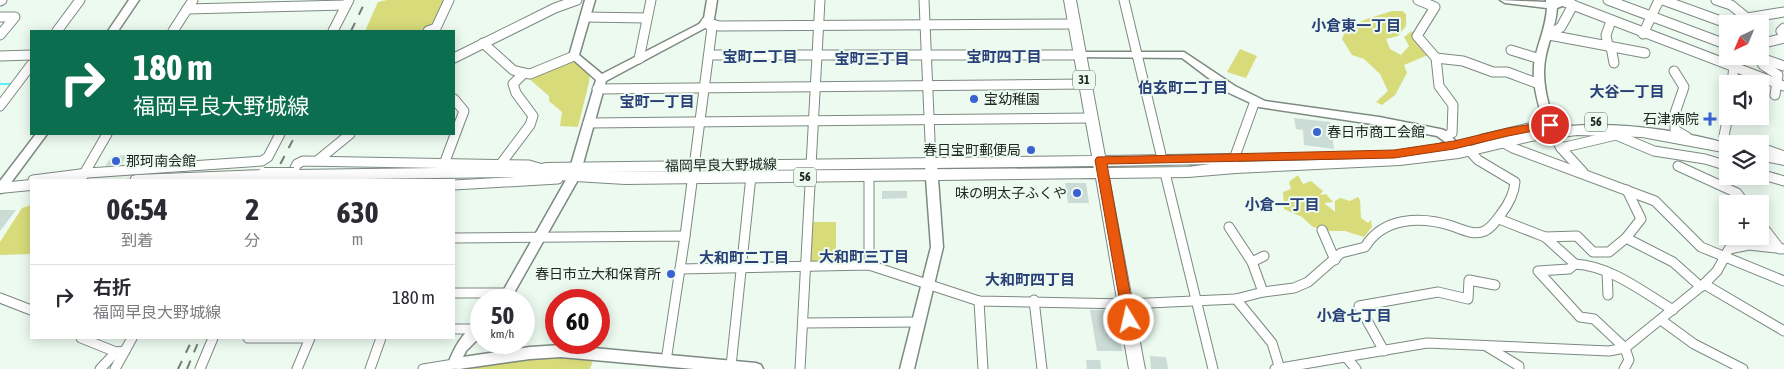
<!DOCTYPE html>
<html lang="ja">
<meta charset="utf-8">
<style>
:root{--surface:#fff;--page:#f7f7f7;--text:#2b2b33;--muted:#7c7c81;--line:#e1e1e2}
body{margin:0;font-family:"Asap Condensed","Noto Sans JP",sans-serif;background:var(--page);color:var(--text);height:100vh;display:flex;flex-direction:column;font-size:19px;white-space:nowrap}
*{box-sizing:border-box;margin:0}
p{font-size:16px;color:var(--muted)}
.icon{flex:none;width:28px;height:28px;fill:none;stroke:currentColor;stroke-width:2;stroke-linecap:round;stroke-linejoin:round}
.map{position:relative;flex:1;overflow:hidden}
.panel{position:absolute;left:30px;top:179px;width:425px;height:160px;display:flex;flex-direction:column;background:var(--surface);border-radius:0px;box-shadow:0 2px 12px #0003}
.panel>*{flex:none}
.hud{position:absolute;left:30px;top:30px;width:425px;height:105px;border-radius:0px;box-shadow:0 2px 12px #0003;background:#0b6e4f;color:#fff;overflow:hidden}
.needle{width:32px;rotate:224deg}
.buttons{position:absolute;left:1719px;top:15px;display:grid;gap:10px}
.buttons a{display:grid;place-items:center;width:50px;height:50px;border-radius:0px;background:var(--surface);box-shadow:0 2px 12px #0003;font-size:25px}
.speed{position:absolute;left:470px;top:289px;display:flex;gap:10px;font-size:25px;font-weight:700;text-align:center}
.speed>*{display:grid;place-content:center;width:65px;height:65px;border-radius:50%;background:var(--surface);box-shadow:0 2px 12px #0003;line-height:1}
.speed small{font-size:12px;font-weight:400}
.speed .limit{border:8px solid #d22;background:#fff;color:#111}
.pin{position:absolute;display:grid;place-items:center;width:42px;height:42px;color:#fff;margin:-21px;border:2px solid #fff;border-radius:50%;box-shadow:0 1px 5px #0007}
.me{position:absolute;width:55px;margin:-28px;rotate:351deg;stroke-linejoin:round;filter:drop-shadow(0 0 4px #0008)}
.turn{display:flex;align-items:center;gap:18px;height:105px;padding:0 20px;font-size:22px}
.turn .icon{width:65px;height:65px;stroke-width:2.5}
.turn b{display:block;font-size:35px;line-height:42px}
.eta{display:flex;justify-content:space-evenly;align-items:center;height:85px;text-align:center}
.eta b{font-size:30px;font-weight:700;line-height:35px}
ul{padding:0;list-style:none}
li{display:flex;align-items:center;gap:15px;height:65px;padding:0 20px;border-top:1px solid var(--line)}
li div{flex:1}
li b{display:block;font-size:19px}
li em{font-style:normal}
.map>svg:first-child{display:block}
</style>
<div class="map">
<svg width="1784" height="369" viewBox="0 0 1784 369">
<rect width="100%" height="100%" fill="#ecfaf0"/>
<g fill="#d8db7a">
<polygon points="387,0 445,0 434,27 425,31 365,31 378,2"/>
<path d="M1392,11H1402L1406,14V26L1398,36L1386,39L1390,49L1401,55L1409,46L1404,37L1412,31L1428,55L1404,65L1407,73L1395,95L1382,105L1376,102L1388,91L1380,74L1364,59L1352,55L1342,39C1349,21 1375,17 1392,11Z"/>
<polygon points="1240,49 1257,56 1246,78 1227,72"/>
<polygon points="573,60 590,75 589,82 578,127 560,126 562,112 549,101 549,96 527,77"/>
<polygon points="1090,165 1092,169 937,171 937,167"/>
<polygon points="1298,175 1303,184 1311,181 1323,191 1320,195 1326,194 1333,202 1324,203 1335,212 1335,201 1340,198 1350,201 1358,197 1360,200 1361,218 1368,223 1371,220 1372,227 1364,237 1345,231 1330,231 1313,227 1302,217 1284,209 1283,192 1291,189 1289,182"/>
<polygon points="31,205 31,254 0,255 0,242 22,208"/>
<polygon points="812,222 836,222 836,263 809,264"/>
<polygon points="527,356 594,357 590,369 455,369"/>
</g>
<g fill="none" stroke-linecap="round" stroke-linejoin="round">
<polyline stroke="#59eff6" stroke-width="2" points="0,84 12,84"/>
</g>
<g fill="#cbdcd7">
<polygon points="1294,118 1330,122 1334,149 1304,145 1303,130 1296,129"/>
<polygon points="127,155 122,164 105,166 112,156"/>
<polygon points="1065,183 1086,183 1089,203 1068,203"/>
<polygon points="882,191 907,191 907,198 882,199"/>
<polygon points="0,210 16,210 0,231"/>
<polygon points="1090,310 1115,310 1122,351 1097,351"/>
<polygon points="1150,356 1166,357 1168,369 1151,369"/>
<polygon points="1086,360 1100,360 1101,369 1087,369"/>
</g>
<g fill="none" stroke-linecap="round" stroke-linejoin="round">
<g stroke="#7d8981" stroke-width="11">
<g id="minor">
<polyline points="924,0 931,163"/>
<polyline points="1124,0 1162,159"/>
<polyline points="1418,0 1435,7 1417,36 1436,58 1439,86 1453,105 1452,133 1446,136"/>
<polyline points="1608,0 1728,45"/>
<polyline points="1663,0 1729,24"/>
<polyline points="1716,0 1731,5 1747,18"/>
<polyline points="0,1 2,0"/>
<polyline points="1565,2 1784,86"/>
<polyline points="1573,5 1561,27 1549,35 1608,46 1606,35 1611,21"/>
<polyline points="187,9 346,5"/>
<polyline points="0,17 15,17 0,35"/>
<polyline points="585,17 647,18"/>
<polyline points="706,22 719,26 1074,24"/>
<polyline points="1745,24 1747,18 1784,12"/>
<polyline points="1784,28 1781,31 1784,35"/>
<polyline points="57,31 80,0"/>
<polyline points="173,31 193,0"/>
<polyline points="333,31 349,0"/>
<polyline points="428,31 436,28 449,0"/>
<polyline points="1643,34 1659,0"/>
<polyline points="483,43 513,70 524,73 513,84 516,93 533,116 530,125 500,165"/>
<polyline points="1760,44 1784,38"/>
<polyline points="1608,46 1645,53"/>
<polyline points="1611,47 1614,63"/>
<polyline points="1511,50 1540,59"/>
<polyline points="709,55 1079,55"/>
<polyline points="0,56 31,55"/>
<polyline points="1758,57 1784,66"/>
<polyline points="454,58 555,8 577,0"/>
<polyline points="1436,58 1463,61 1493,72 1507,72 1539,84"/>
<polyline points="1759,58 1763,65 1778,75 1775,95"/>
<polyline points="639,59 651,0"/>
<polyline points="1674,71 1684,87 1675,113 1675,130 1687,137"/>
<polyline points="524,73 530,74 574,56"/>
<polyline points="1732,84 1735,56"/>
<polyline points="597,89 1084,84"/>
<polyline points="0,106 31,65"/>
<polyline points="1728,116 1724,136 1728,144"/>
<polyline points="588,123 1091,118"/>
<polyline points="1552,132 1561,148 1583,172"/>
<polyline points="1500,141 1513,148 1655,201 1701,247 1784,281"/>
<polyline points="1561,148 1616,135 1654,151 1705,159 1728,166"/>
<polyline points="1767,150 1784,156"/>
<polyline points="317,161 350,134"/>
<polyline points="444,164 464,111 454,99"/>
<polyline points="1229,165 1234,159 1255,101"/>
<polyline points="1678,166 1737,193 1745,204"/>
<polyline points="1165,173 1213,369"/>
<polyline points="1760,174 1784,181"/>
<polyline points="869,175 869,265"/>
<polyline points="290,178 297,164 303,161 529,165 539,168"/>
<polyline points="81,179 107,134"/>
<polyline points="33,180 88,173 262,161 268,157 280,134"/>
<polyline points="454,185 558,179"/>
<polyline points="1499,219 1545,237 1575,264 1569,269 1538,271 1580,317 1594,319 1625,348"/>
<polyline points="1760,223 1780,249"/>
<polyline points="1229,227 1252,262 1263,292"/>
<polyline points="1322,230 1335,260"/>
<polyline points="685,236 712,28 706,22"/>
<polyline points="1545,237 1577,236 1593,252 1609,252 1626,238 1641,219 1627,190"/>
<polyline points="454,238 685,236 666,361"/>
<polyline points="1626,238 1673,262 1701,287"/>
<polyline points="1252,262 1264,256"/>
<path d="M1575,264C1611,266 1643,292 1673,310"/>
<path d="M680,269L869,265L979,301L1127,304L1236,299L1263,292L1294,288L1308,282L1341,253L1365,247C1383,217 1421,216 1452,226C1461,229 1472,235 1482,232C1490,230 1496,221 1501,214C1508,205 1514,194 1515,182L1478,160L1469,150L1443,147"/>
<polyline points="1607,273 1608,295"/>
<polyline points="1704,284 1784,331"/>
<polyline points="454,293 508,293"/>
<polyline points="0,298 31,310"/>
<polyline points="1236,299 1272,343 1280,369"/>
<polyline points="1034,300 1042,369"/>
<polyline points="979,301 983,369"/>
<polyline points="1661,320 1694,344 1743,369"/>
<polyline points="803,323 919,322"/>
<polyline points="454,329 480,329"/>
<polyline points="81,338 116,352 125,351"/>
<polyline points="248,338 310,338"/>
<polyline points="1486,346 1519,366 1519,369"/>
<polyline points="1384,351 1359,306 1438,292 1468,299 1469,280 1495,285"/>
<polyline points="1346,357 1356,369"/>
<polyline points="731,366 751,176"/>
<polyline points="100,369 116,352"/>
<polyline points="115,369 132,338"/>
<polyline points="200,369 213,338"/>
<polyline points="297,369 310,338"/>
<polyline points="370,369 381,338"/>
<polyline points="423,369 454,364"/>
<polyline points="800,369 820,0"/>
<polyline points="1275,369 1427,343 1609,351 1625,348"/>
<polyline points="1624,369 1629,360 1625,348 1704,284 1717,271 1729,249 1749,245 1784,249"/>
</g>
</g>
<g stroke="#7d8981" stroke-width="3">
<g id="tertiary">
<polygon points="129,0 139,0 118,31 108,31"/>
<polygon points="585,0 595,0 579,55 602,74 699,24 704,18 707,0 717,0 714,19 705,28 606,81 579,178 510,300 498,300 567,178 596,80 569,56"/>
<path d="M1500,0L1546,2V0H1575L1573,2L1557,8C1556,26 1548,42 1545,60C1541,85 1550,109 1557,132L1556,135L1552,136C1545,134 1545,126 1543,120C1537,100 1531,79 1535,58C1539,41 1546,26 1547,8L1505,3Z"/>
<polygon points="1079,52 1184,52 1235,86 1265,101 1379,117 1440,129 1444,130 1460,145 1455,149 1437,136 1379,125 1259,107 1227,92 1182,58 1075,57 1074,55"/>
<polygon points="36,134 47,134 4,192 0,193 0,181"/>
<polygon points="931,161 937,165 943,247 914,369 900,369 931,247 925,165"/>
<path d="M481,323V336L466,351L463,357L530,347L561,345L756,363L761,365L763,369H694L561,357L530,359L459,369L449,368L448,364C454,348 464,328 481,323Z"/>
</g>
</g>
<g stroke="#7d8981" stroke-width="2">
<g id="primary">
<path d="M1064,0H1076L1105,156L1230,154L1235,155L1237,159L1235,162L1357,159L1420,153L1471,146L1484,142L1478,138L1480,135L1530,123L1535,125V130C1599,119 1668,127 1730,144H1728V153L1642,137L1577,135L1531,141L1459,158L1400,165L1236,173L1188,177L1109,178L1145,369H1129L1096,178L625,184L509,177L293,180L287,175L294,170L509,167L540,169L541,164L546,163L1092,156ZM1210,164L1188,167L1107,168V166ZM1093,166L1094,168L602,172Z"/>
<polygon points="1760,150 1784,155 1784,165 1760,160"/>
<polygon points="264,170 271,175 265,180 130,180 132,176 137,175"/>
<polygon points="31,180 31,190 0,193 0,183"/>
</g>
</g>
<use href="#minor" stroke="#fff" stroke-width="9"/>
<use href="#tertiary" fill="#fff" fill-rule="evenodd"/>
<use href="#primary" fill="#fff" fill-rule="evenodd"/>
<g stroke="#747d76" stroke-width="2" stroke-dasharray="9 9" stroke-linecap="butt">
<polyline points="351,31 366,0"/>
<polyline points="272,180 296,134"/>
<polyline points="178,369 193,338"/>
<polyline points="187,369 200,338"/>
</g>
<g stroke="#7d8981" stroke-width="16" stroke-linecap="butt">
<polyline id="primary-bridge" points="264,175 294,175"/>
</g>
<use href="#primary-bridge" stroke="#fff" stroke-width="14"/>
</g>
<polygon fill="#ea580c" stroke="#983908" points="1550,121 1554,122 1554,127 1508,136 1454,149 1394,158 1107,164 1135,320 1129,325 1123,320 1095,160 1097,157 1394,150 1454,141 1508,128"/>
<g fill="#3a62d3" stroke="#ecfaf0" stroke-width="2">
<circle cx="974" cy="99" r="5"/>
<path d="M1707.5 111.5h5v5h5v5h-5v5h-5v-5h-5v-5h5z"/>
<circle cx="1317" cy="132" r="5"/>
<circle cx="1031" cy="150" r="5"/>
<circle cx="116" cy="161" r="5"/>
<circle cx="1077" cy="193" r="5"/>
<circle cx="671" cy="274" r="5"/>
</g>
<g text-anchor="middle" stroke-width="4" stroke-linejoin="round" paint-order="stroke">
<g fill="#ecfaf0" stroke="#5e6660" stroke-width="1">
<rect x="1073" y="70.5" width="22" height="19" rx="4"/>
<rect x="1585" y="112.5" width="22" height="19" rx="4"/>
<rect x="794" y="167.5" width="22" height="19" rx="4"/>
</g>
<g font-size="12" font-weight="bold" fill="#212622">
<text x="1084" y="84">31</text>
<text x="1596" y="126">56</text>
<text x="805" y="181">56</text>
</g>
<g font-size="14" fill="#212622" stroke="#ecfaf0" text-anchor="end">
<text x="984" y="104" text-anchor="start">宝幼稚園</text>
<text x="1699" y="124">石津病院</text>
<text x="1327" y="137" text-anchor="start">春日市商工会館</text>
<text x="1021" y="155">春日宝町郵便局</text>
<text x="126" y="166" text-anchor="start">那珂南会館</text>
<text x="1067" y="198">味の明太子ふくや</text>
<text x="661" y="279">春日市立大和保育所</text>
</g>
<g font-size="14" fill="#212622" stroke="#ecfaf0">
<text transform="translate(721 165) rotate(-1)" y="5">福岡早良大野城線</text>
</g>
<g font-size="15" font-weight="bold" fill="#2a4079" stroke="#ecfaf0">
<text x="1356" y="31">小倉東一丁目</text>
<text x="760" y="62">宝町二丁目</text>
<text x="1004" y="62">宝町四丁目</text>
<text x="872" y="64">宝町三丁目</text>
<text x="1183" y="93">伯玄町二丁目</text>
<text x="1627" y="97">大谷一丁目</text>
<text x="657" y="107">宝町一丁目</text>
<text x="1282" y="210">小倉一丁目</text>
<text x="864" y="262">大和町三丁目</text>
<text x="744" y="263">大和町二丁目</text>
<text x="1030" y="285">大和町四丁目</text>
<text x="1354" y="321">小倉七丁目</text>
</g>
</g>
</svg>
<div class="buttons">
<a><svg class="needle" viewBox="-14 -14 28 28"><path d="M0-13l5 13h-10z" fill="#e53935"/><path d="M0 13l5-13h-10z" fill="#7c7c81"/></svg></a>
<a><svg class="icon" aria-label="sound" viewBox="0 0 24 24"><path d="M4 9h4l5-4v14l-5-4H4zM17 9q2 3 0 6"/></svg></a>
<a><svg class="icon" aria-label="layers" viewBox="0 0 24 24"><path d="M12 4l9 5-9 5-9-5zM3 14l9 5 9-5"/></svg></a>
<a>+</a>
</div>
<div class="speed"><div>50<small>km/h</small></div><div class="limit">60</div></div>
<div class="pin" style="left:1550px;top:125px;background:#d93025"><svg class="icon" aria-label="arrive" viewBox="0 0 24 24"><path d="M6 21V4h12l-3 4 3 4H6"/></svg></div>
<svg class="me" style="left:1129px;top:320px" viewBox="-20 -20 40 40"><circle r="17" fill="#ea580c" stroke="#fff" stroke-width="3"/><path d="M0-11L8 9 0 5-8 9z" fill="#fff"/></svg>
<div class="hud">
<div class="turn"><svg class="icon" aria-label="right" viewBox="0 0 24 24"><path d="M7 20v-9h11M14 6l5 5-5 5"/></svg><div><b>180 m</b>福岡早良大野城線</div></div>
</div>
<section class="panel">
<div class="eta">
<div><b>06:54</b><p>到着</p></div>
<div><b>2</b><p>分</p></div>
<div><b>630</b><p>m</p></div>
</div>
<ul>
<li><svg class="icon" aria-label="right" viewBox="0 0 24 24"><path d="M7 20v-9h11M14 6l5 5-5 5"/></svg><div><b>右折</b><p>福岡早良大野城線</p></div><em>180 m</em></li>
</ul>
</section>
</div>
